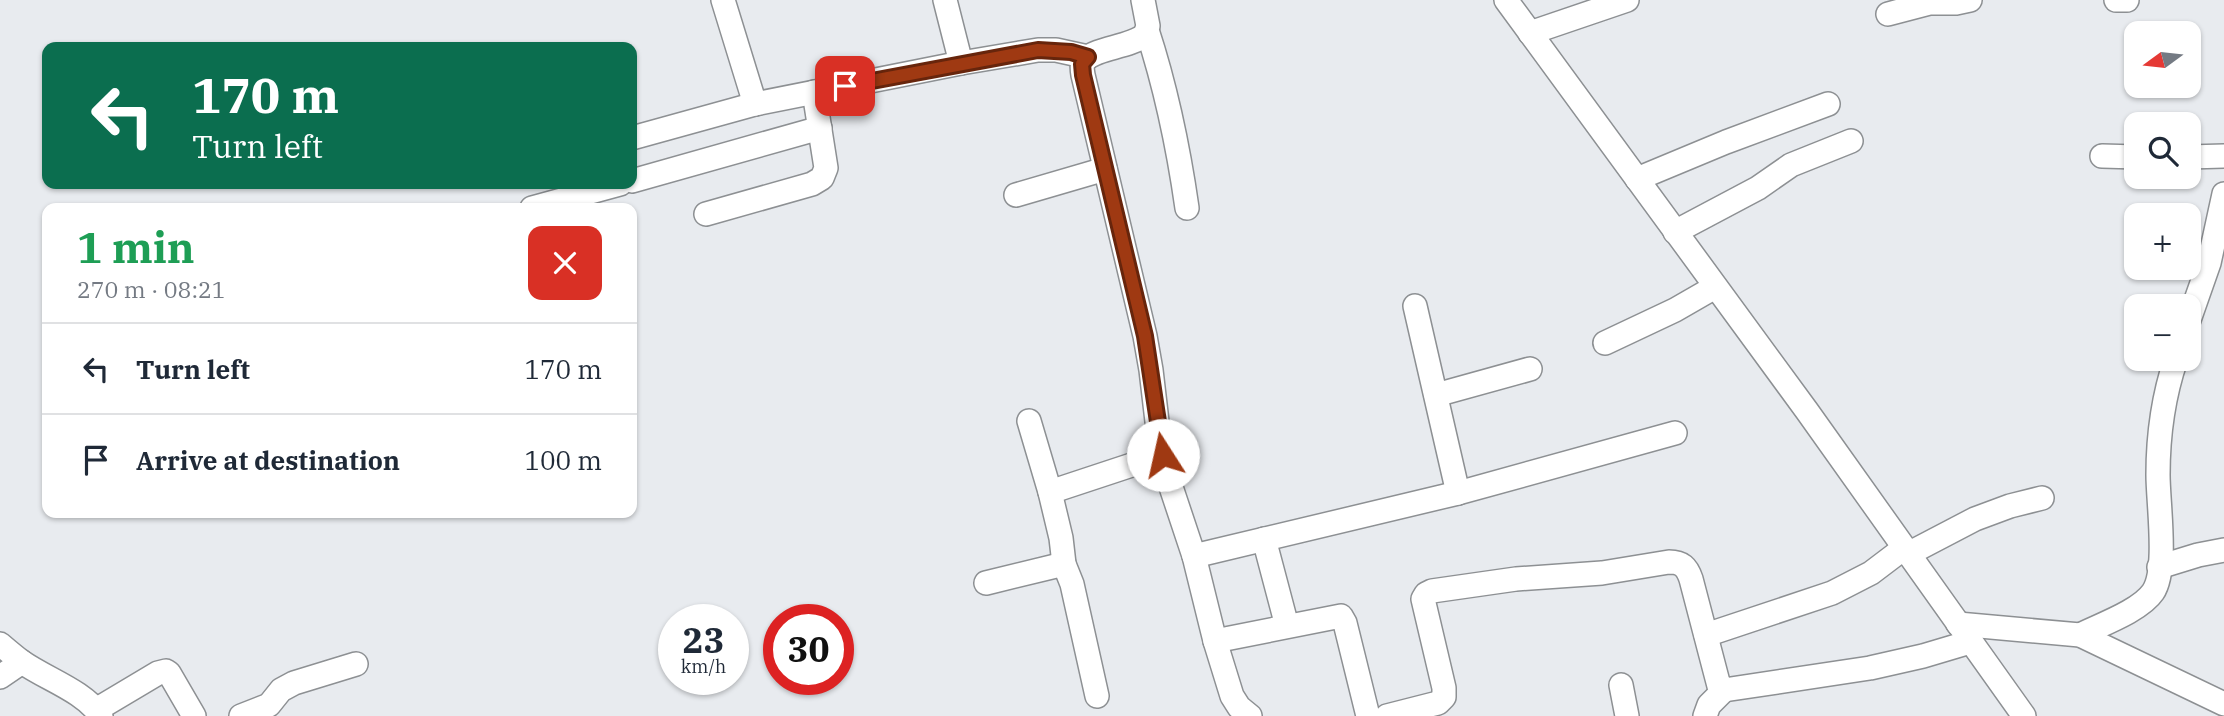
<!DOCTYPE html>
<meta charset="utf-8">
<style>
:root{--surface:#fff;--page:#f2f2f3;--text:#1f2937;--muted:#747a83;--line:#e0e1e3}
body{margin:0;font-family:"IBM Plex Serif",serif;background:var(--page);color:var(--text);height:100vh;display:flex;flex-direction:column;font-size:26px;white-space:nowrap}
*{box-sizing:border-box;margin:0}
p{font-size:23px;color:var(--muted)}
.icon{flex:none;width:38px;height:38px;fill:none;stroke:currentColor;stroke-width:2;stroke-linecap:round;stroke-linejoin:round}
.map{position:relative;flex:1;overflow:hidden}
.sheet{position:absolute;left:42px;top:203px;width:595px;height:315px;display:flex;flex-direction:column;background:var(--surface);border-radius:14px;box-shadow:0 2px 5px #0004}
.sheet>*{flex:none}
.top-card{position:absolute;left:42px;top:42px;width:595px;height:147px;border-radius:14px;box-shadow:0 2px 5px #0004;background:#0b6e4f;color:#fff;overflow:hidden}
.needle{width:46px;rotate:255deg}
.buttons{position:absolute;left:2124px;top:21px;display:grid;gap:14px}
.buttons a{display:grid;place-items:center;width:77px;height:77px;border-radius:14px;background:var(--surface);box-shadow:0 2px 5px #0004;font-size:35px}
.speed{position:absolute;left:658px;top:604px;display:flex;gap:14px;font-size:35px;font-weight:700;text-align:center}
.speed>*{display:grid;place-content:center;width:91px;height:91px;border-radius:50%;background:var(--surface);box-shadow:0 2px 5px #0004;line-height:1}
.speed small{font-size:18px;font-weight:400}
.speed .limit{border:10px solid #d22;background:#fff;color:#111}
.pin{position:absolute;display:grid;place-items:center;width:60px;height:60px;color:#fff;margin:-30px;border-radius:14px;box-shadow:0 4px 10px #0006}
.me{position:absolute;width:77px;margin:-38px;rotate:350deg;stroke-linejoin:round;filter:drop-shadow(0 0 5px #0008)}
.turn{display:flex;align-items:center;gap:24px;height:147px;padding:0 35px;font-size:32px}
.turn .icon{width:91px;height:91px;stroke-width:2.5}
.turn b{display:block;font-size:49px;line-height:60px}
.round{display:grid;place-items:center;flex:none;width:74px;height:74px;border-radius:14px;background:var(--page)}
.summary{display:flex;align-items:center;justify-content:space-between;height:119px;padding:0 35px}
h1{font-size:42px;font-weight:800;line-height:52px;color:#1e9e55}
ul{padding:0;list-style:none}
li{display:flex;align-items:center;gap:21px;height:91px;padding:0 35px;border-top:2px solid var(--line)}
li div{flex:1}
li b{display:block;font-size:26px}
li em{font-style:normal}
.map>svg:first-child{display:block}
</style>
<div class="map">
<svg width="2224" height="716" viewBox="0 0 2224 716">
<rect width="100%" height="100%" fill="#e8ebef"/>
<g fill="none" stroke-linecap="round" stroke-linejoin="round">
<g stroke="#8d9093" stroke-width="26">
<g id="minor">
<polyline points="723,0 755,104"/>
<polyline points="945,0 961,63"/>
<path d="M1143,0L1148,26L1145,35C1130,47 1097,48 1086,59C1081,63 1082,69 1083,75L1145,336L1151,370L1158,430L1167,475L1194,556L1215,641L1232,696L1239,707L1250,716"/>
<polyline points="1506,0 1807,411 2024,716"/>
<polyline points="2116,0 2127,0"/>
<polyline points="1888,14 1930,3 1956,3 1970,0"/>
<path d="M1147,30C1167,91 1178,145 1187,208"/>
<polyline points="1530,33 1627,0"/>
<polyline points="632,138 755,104 961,63 1038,50 1056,50 1088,57"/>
<polyline points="2102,156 2137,157"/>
<polyline points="2189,157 2224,156"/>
<polyline points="1637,179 1726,142 1828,104"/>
<polyline points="632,181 820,128"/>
<polyline points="1016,195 1105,169"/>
<polyline points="532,208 620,184"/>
<polyline points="706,214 812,184 822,178 826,168 814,92"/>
<polyline points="1675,232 1758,188 1791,165 1851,141"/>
<polyline points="1415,306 1458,493"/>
<polyline points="2189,320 2209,263 2224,194"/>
<polyline points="1605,343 1675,310 1715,287"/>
<polyline points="1436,395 1530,369"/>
<polyline points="1029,421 1050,492 1061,538 1064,564 1072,584 1097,696"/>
<polyline points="1050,492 1162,455"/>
<polyline points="1264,539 1287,626"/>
<polyline points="1908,554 1975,519 2010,506 2042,498"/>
<polyline points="1194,556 1458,493 1675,433"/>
<polyline points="2159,567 2198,555 2224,550"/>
<polyline points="986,583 1064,564"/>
<polyline points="1958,624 2080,635 2224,704"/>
<polyline points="1706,635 1832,593 1871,573 1904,548"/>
<path d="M2080,635C2100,625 2140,611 2153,592C2168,570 2158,503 2158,475C2158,435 2163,397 2176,359"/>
<polyline points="1215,641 1341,616 1345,623 1368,716"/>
<path d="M0,644C7,650 14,656 22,662C48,680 82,690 101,716"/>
<polyline points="0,677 22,662"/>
<polyline points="1621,685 1627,716"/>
<polyline points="96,710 158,673 166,671 169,673 194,716"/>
<polyline points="241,716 269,705 281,690 294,683 356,664"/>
<path d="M1387,716L1438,703L1444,697V688L1423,599L1426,594L1432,591L1516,579L1602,573L1669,562C1682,562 1687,567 1691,579L1719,686L1724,690L1870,668L1923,656L1970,642"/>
<polyline points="1705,716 1709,705 1724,690"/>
</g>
</g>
<use href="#minor" stroke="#fff" stroke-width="23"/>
</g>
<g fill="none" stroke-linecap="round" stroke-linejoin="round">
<g stroke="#67250c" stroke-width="18">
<polyline id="route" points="845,86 1038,50 1071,52 1088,57 1082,64 1083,75 1145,336 1163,455"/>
</g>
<use href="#route" stroke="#9f3912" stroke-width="12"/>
</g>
</svg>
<div class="buttons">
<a><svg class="needle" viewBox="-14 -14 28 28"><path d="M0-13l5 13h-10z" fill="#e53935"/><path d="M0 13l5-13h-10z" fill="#747a83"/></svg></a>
<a><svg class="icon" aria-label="search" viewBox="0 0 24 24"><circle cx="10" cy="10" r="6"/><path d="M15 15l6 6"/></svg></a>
<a>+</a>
<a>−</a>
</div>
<div class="speed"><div>23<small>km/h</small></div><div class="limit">30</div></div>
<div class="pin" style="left:845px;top:86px;background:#d93025"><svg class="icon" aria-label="arrive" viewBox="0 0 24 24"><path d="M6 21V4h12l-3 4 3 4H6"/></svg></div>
<svg class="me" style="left:1163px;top:455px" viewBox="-20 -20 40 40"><circle r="19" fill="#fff"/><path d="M0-13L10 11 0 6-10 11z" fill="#9f3912"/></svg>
<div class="top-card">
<div class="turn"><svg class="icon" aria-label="left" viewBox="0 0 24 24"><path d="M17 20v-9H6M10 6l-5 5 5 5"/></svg><div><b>170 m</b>Turn left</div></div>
</div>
<section class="sheet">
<div class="summary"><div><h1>1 min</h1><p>270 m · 08:21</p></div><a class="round" style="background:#d93025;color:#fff"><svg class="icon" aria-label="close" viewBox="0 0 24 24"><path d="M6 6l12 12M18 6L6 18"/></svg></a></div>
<ul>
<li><svg class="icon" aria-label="left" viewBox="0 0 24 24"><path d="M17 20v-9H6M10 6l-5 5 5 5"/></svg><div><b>Turn left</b></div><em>170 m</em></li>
<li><svg class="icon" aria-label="arrive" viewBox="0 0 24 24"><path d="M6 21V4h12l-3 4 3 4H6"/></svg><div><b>Arrive at destination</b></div><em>100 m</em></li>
</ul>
</section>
</div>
